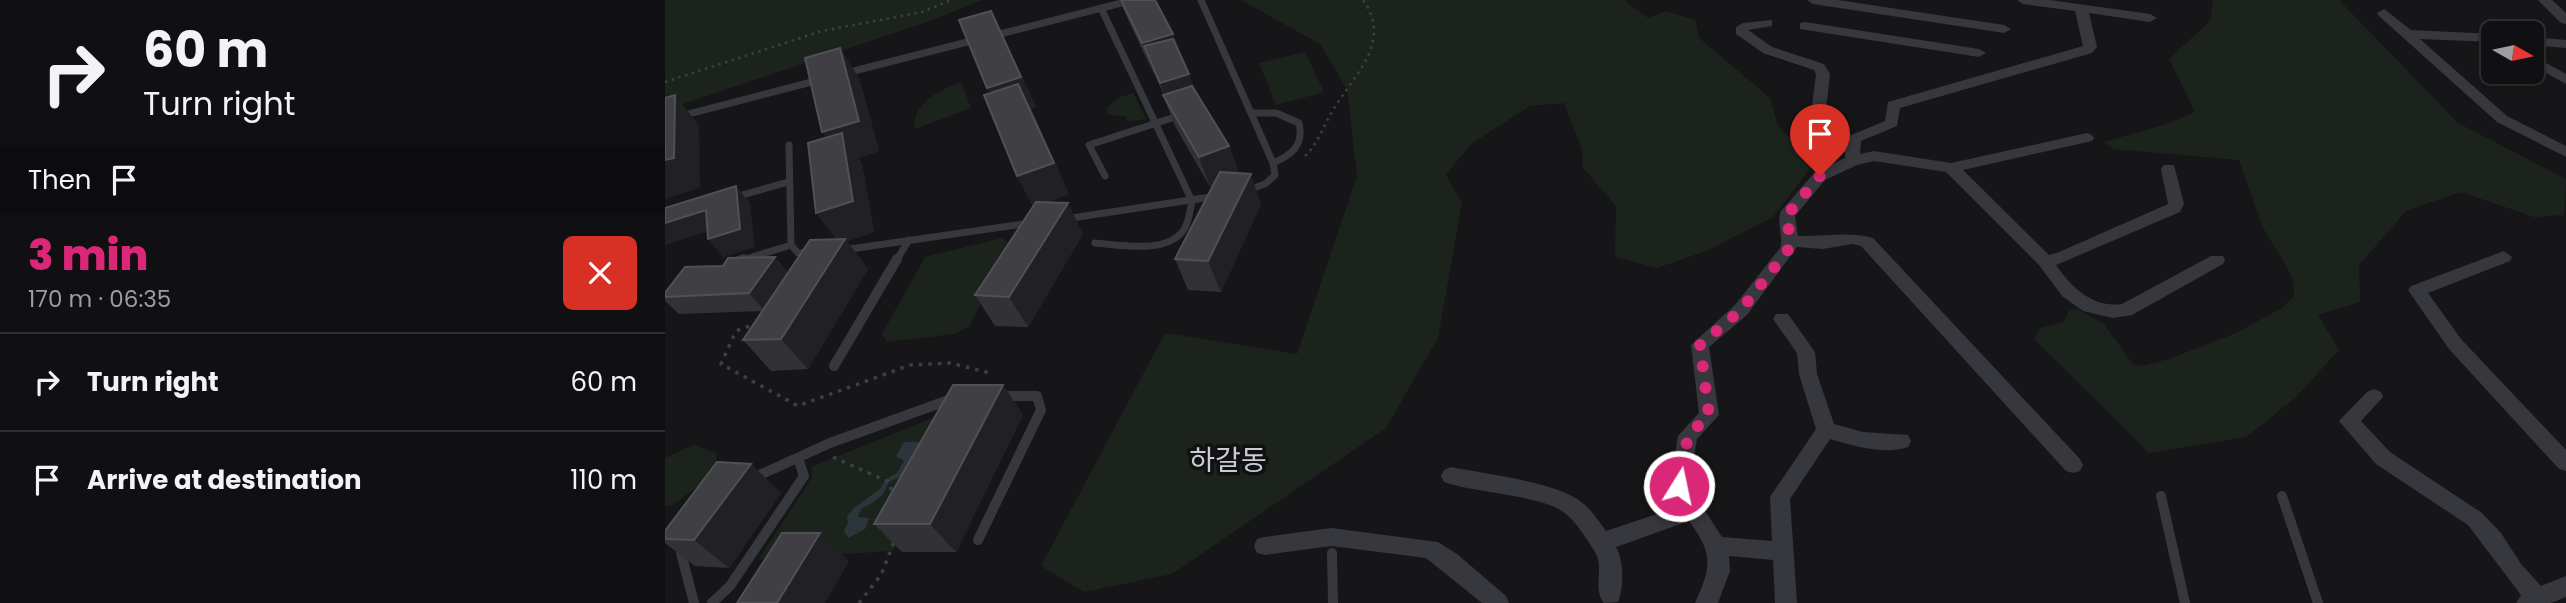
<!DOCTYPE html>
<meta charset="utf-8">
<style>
:root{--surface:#101012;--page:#1e1e20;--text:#f1f3f6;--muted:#9c9d9f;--line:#303032;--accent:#db2777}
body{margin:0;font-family:Poppins,"Noto Sans KR",sans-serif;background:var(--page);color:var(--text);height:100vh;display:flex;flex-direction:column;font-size:26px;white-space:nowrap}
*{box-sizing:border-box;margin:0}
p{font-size:23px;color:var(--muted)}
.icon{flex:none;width:38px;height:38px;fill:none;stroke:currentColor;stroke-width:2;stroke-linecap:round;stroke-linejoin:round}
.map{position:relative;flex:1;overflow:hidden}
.panel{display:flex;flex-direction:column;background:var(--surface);width:665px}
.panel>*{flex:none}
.banner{background:#101012;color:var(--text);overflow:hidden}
.needle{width:46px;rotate:99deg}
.controls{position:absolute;left:1816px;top:21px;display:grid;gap:14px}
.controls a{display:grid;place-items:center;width:63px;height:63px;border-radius:10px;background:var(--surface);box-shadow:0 2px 5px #0004,0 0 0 2px var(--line);font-size:35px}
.pin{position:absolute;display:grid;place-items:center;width:60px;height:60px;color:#fff;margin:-72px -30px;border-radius:50% 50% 50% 0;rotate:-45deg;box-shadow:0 0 7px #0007}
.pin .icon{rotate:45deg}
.me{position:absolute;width:77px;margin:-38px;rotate:10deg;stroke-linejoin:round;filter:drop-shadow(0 0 5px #0008)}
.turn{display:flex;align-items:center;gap:24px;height:147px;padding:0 28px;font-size:32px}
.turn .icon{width:91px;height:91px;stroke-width:2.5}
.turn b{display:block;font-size:49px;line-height:60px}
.then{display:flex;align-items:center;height:66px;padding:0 28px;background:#0003;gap:14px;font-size:26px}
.round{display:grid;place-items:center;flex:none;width:74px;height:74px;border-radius:10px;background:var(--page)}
.overview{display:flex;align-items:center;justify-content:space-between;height:119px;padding:0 28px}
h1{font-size:42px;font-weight:800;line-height:52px;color:var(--accent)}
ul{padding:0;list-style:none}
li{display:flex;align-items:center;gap:21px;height:98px;padding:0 28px;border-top:2px solid var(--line)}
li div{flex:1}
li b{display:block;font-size:26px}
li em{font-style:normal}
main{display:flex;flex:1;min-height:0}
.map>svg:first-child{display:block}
</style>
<main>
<section class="panel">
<div class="banner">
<div class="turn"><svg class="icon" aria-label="right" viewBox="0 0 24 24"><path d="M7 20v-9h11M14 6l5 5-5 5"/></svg><div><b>60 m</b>Turn right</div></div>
<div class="then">Then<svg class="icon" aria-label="arrive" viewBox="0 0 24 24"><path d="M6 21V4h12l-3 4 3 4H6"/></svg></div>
</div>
<div class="overview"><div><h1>3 min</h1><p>170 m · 06:35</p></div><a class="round" style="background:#d93025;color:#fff"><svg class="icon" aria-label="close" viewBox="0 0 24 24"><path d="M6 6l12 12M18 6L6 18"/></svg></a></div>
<ul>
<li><svg class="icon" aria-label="right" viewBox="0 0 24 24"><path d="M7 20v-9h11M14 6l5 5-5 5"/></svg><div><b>Turn right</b></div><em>60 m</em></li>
<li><svg class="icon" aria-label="arrive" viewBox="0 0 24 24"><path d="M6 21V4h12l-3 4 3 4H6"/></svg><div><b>Arrive at destination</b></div><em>110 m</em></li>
</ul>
</section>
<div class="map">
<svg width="1901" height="603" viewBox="0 0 1901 603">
<rect width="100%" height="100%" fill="#161618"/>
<g fill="#1c231d">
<polygon points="0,0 317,0 268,20 0,110"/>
<polygon points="576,0 959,0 983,18 1001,11 1030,20 1034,38 1105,98 1113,126 1150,162 1108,217 1041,251 992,268 950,257 951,206 918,168 917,150 899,103 865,106 806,144 781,175 797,203 773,338 721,428 507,574 419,592 376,566 500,333 632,354 692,176 682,89 655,44"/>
<path d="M1548,0H1674L1793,123L1901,179L1899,215L1869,217L1796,192L1742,210L1694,265L1695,302L1653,315L1674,350L1630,398L1581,437L1484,453L1369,339L1375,328L1399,322L1403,312L1410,308L1438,323L1467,363L1477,366L1507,358L1571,333L1617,308L1629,296C1631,268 1605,246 1596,222C1588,202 1582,181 1574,160L1448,149L1439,142L1505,123L1530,112L1504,59L1545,21Z"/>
<polygon points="640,52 659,92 611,105 594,63"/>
<path d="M296,82L306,108L250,129C246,103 276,90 296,82Z"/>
<polygon points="468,93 481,119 462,122 461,116 443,115 442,107 453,98"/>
<polygon points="337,238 345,245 304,327 289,334 222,342 217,334 260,257"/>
<polygon points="307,402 228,551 94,559 147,477 146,467"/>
<polygon points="28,445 51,453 53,471 8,505 0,506 0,458"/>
</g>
<polygon fill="#2c353c" points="239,442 254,442 256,446 236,476 224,482 218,494 207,503 196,509 193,517 204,518 200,529 183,538 179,531 183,523 182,516 189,508 215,489 220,480 232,473 239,461 231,456"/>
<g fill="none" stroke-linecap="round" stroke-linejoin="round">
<g stroke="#3d3f44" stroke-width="2.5" stroke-dasharray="2.5 4.5" stroke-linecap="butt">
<polyline points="0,82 157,31 257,12 286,0"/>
<path d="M640,156C654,143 658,126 668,110C689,75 728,42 698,0"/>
</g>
<g stroke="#3d3f44" stroke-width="3.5" stroke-dasharray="3.5 6" stroke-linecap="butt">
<polyline points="93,323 71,331 56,364 133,406 245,365 285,363 325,373"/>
<polyline points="168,457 224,482 228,496"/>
<polyline points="194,603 216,575 229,542"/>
</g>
<g stroke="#37383d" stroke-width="7">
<polyline points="536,0 608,163 610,175 600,184 580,191"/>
<polyline points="327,36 468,0"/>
<polyline points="181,73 314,39"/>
<path d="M586,113H611L634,123C639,145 627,155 608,163"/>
<polyline points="0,120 158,79"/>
<polyline points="124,145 126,245 133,253 147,253"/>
<polyline points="440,176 424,145 516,115"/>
<polyline points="67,198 123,182"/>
<polyline points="400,219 552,196"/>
<path d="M430,243C456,245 504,255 520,228C524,220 525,210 527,201L436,8"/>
<polyline points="178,250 365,223"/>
<polyline points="74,261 126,245"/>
<polyline points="231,261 244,240"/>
</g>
<g stroke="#37383d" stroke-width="10">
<polyline points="74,261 79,259"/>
<polyline points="169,366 232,259"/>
<polyline points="88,478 165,443 289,398"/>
<polyline points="1496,496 1520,603"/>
<polyline points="1617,496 1653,603"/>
<polyline points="313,540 376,410 372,396 334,396"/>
<polyline points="18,547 16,553 29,603"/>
<polyline points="667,553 668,603"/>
<polyline points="47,603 65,586 139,476 133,458"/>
</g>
<g fill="#37383d" fill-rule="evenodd">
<polygon points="1142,0 1173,0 1339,25 1346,29 1339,33 1148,4"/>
<path d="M1352,0H1385L1485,14L1492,18L1485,22L1424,13L1432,47L1427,53L1235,108L1232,126L1196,141L1195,154L1209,151L1286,163L1422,133L1427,135L1429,138L1427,141L1298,170L1384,255L1392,253L1503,204L1496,169L1499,165H1509L1519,204L1515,212L1391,265C1407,288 1428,308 1457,304L1546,256H1558L1560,260L1558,264L1467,315L1448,318L1418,311L1397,296L1374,265L1281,172L1209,161L1192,165L1160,180L1130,216L1133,236C1159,237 1183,231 1208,238L1415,459L1418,465L1415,471L1408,473L1401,471L1196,246L1187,244L1158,249L1132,247L1082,315L1044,347L1054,415L1032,439L1024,486L1057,537L1107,541L1105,497L1151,429L1134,374L1132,353L1108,319L1111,314H1123L1150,352L1152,374L1169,424L1198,432L1243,435L1246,441L1243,447C1219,455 1189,446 1165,439L1125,499L1132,603H1110L1108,560L1064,556L1065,571L1053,603H1030C1046,568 1049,554 1024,521L951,547C959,560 959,588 953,602L939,603C927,590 940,567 930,552C921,538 913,524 900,513C877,495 810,493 779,482L776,476L779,470L786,467C820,474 884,481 912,499C924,506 933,520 941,531L1013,507L1004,486L1013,436L1034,413L1026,345L1070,305L1115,248C1119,236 1111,222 1116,211L1150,172L1180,158V152L1165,146L1144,130L1151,74L1149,70L1098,53L1071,34V27L1078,23L1107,20V26L1083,30L1107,47L1159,64L1165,74L1159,128L1181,142L1184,136L1220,121L1223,102L1418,46L1410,11L1358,4Z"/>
<polygon points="1873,0 1887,0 1901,13 1901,24 1896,23"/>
<polygon points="1719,9 1746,30 1829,34 1829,42 1755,39 1842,116 1901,146 1901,157 1832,122 1714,16 1712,13"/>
<polygon points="1140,22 1314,49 1321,53 1314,57 1135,29 1135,23"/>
<polygon points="1867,37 1901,40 1901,48 1867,45"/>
<polygon points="1867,55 1901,74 1901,84 1867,65"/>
<polygon points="1839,251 1847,257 1845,261 1763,293 1796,339 1901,450 1901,471 1894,469 1784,349 1743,290 1746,286"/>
<polygon points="1709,389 1716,392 1718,397 1696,421 1725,452 1817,513 1836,533 1856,564 1876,586 1901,576 1901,597 1886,603 1851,603 1856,595 1803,525 1711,464 1674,421 1702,392"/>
<polygon points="666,528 773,542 792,554 841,596 844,603 817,603 761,558 666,546 600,555 592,553 589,546 592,539 600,537"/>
</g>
</g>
<g fill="#323236">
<polygon points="454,0 490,0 508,34 530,91 564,146 574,173 596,204 556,292 523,290 510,259 547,186 545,187 510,126 498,95 499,95 489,73 488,73"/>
<polygon points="326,11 371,107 366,109 404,194 380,203 418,234 363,327 330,326 310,295 368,206 352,176 325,93"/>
<polygon points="194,78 214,151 193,158 197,164 209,232 182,241 203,269 143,369 106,371 78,340 98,311 14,314 0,301 0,293 110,257 123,273 171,239 161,138"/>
<polygon points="338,385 358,415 291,552 237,552 209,524"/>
<polygon points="86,464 116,493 64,568 30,566 0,543 0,531"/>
</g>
<g fill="#212124">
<polygon points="326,11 371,107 366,109 404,194 368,207 352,176 338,118 322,88"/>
<polygon points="508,34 519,64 479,46 489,73 488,73 477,43"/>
<polygon points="175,48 194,78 214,151 193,158 197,164 209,232 182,241 203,269 143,369 116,339 174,243 151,213 178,163 157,132"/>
<polygon points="524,74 535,104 503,104 495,83"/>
<polygon points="10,95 34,125 35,188 0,199 0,160"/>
<polygon points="564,146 575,176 545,187 534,157"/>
<polygon points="586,174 596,204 556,292 543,261"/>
<polygon points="71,186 85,203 90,247 58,257 43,239"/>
<polygon points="403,203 418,234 363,327 344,297"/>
<polygon points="41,210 56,227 0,245 0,223"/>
<polygon points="110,257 124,274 100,311 84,293"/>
<polygon points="338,385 358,415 291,552 265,524"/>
<polygon points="86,464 116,493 64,568 29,540"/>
<polygon points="155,533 184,561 160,603 112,603"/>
</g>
<g fill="#3f3f44" stroke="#4f5156" stroke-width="2">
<polygon points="456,0 490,0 508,34 477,43"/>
<polygon points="326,11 356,77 322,88 294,20"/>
<polygon points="508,39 524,74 495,83 479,46"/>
<polygon points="175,48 194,121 157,132 140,58"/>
<polygon points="353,84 389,163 352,176 319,95"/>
<polygon points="527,86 564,146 534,157 498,95"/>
<polygon points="10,95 9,158 0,160 0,98"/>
<polygon points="177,133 188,201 151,213 143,143"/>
<polygon points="555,172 586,174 543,261 510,259"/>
<polygon points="71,186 75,229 43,239 41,210 0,223 0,208"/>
<polygon points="371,202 403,203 344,297 310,295"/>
<polygon points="180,239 116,339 78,340 145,240"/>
<polygon points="110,257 84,293 0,297 0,293 20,267 58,266 63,258"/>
<polygon points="288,385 338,385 265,524 209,524"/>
<polygon points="52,462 86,464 29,540 0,539 0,531"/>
<polygon points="117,533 155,533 112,603 72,603"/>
</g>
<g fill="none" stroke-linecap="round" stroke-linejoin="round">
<polyline stroke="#db2777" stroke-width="12" stroke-dasharray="0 21.6" points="1014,486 1023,436 1044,415 1035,345 1076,310 1123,250 1125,241 1122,215 1155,176"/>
</g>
<g text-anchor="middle" stroke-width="7" stroke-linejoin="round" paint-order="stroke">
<g font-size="28" fill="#c9ccd4" stroke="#111113">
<text x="563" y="470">하갈동</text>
</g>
</g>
</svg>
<div class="controls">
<a><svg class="needle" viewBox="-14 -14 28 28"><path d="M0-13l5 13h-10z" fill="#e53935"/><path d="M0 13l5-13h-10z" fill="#9c9d9f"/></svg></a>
</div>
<div class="pin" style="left:1155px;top:176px;background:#d93025"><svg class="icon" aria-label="arrive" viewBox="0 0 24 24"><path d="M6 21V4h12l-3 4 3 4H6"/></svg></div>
<svg class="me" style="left:1014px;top:486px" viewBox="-20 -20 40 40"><circle r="17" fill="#db2777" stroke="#fff" stroke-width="3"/><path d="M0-11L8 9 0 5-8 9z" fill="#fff"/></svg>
</div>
</main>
